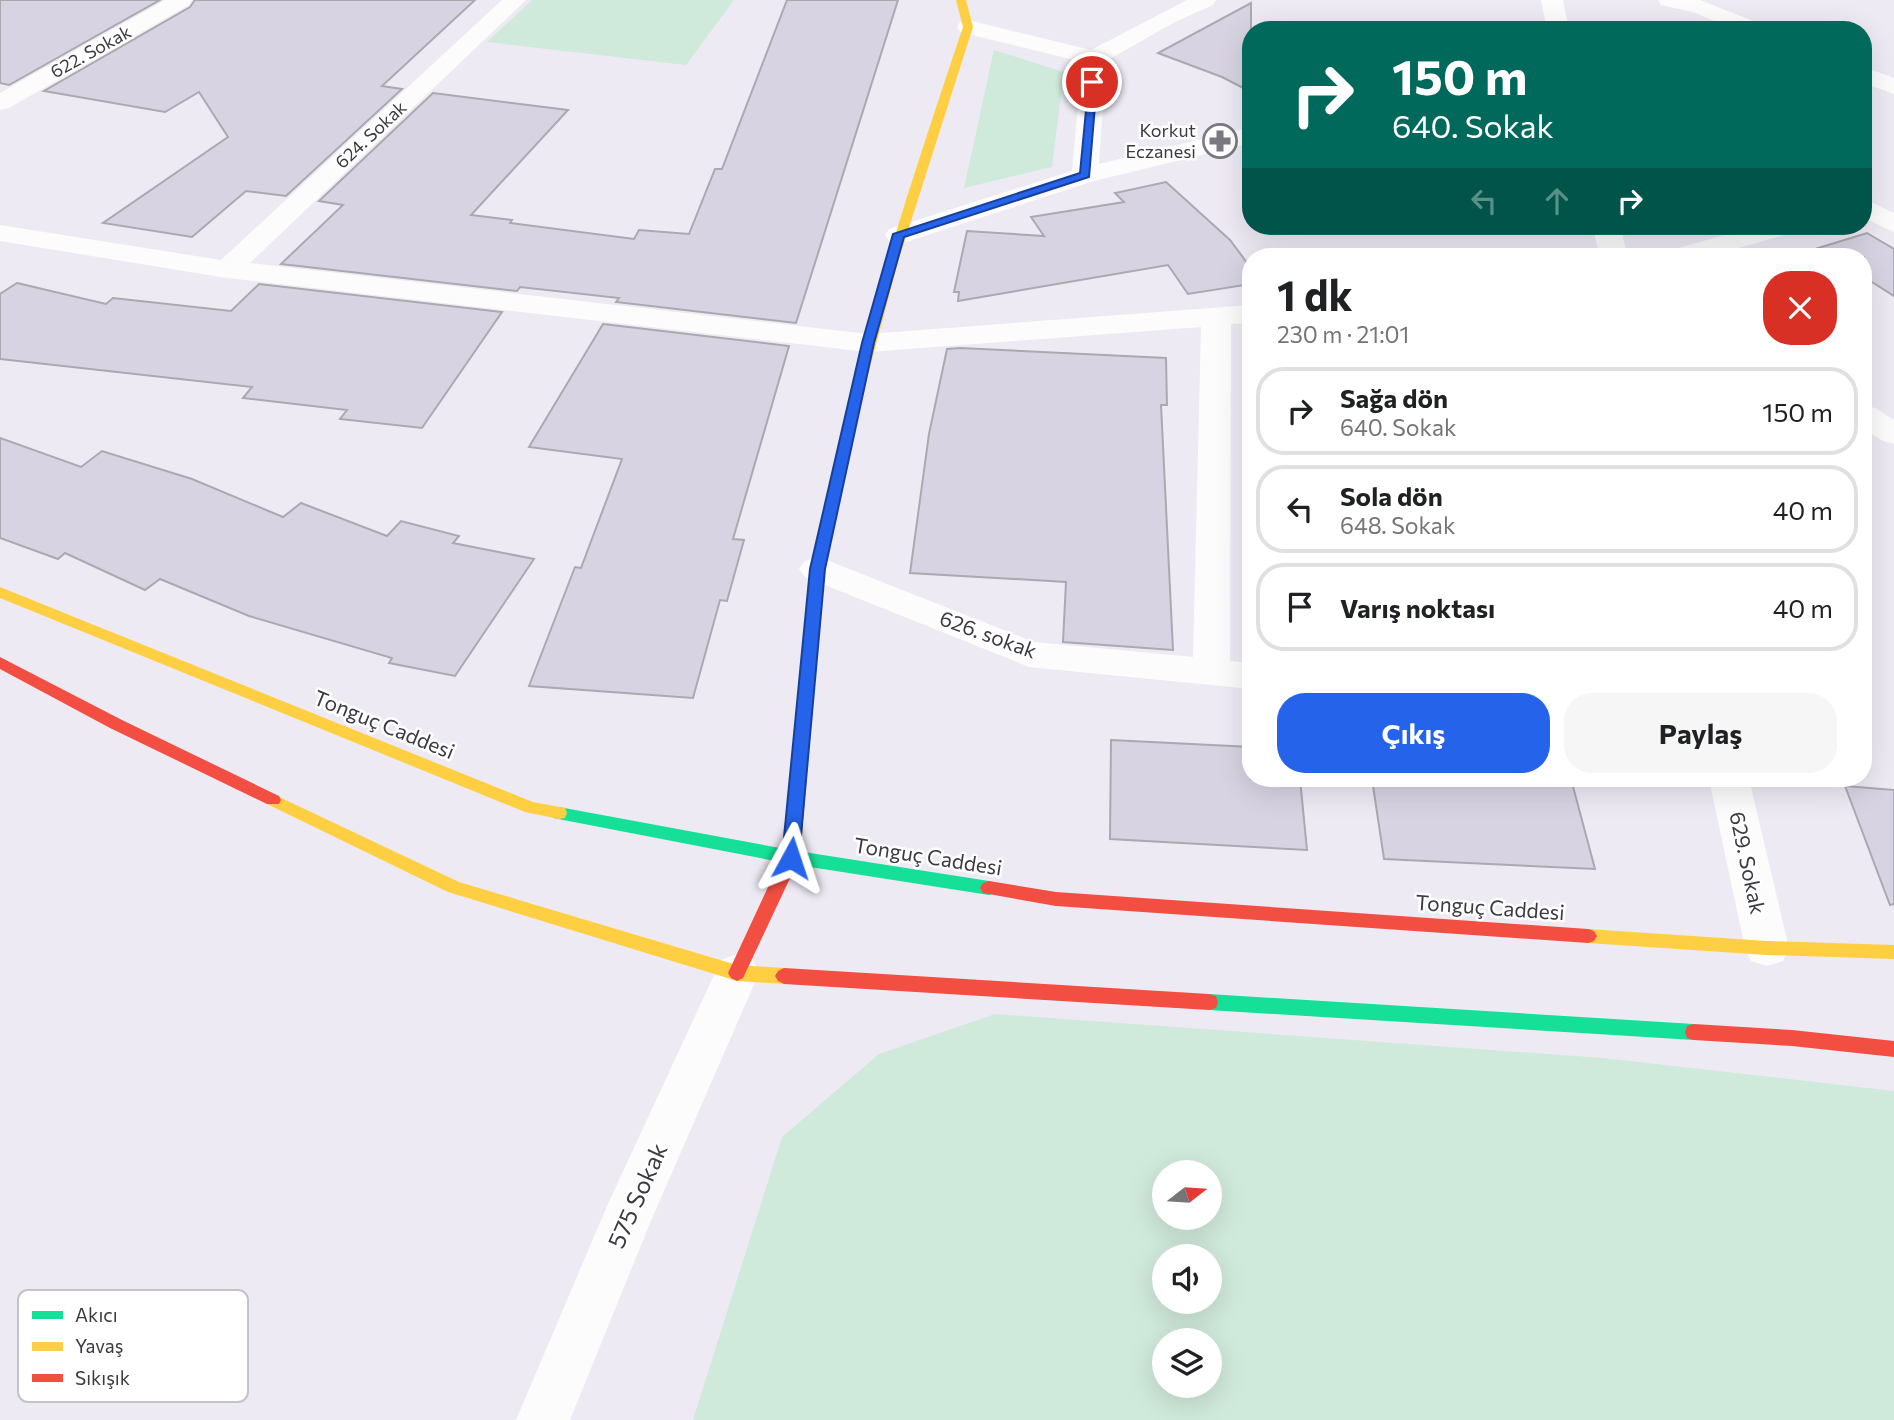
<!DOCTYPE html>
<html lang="tr">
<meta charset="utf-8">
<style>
:root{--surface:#fff;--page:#f6f6f6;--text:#202124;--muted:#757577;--line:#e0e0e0;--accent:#2563eb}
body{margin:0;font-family:Commissioner,sans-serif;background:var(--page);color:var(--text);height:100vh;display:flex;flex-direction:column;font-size:26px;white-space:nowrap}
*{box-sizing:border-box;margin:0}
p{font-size:23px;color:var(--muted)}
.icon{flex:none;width:38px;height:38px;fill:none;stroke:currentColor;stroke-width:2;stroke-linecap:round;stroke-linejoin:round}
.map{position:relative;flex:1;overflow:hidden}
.details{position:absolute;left:1242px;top:248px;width:630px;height:539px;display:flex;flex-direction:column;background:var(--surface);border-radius:28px;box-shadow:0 7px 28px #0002}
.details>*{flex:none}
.top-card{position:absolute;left:1242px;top:21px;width:630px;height:214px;border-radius:28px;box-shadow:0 7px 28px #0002;background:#00695c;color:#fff;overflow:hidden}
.needle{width:46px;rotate:73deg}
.fabs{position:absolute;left:1152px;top:1160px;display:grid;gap:14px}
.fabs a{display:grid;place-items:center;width:70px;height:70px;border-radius:50%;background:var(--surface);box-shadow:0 7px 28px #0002;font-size:35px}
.pin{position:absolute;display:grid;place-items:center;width:60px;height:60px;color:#fff;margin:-30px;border:4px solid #fff;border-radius:50%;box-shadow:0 2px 7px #0007}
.me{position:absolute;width:77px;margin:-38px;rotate:5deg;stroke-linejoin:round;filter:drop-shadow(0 0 5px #0008)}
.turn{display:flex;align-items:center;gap:24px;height:147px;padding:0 35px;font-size:32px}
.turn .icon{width:91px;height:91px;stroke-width:2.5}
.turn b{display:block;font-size:49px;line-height:60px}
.lanes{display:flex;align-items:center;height:66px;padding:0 35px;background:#0003;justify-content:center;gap:35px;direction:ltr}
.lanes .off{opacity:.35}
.round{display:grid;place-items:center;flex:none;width:74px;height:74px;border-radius:28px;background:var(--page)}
.overview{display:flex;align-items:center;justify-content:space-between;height:119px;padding:0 35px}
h1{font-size:42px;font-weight:700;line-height:52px}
.action{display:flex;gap:14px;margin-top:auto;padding:14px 35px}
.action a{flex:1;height:80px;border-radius:28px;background:var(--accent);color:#fff;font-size:28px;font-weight:700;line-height:80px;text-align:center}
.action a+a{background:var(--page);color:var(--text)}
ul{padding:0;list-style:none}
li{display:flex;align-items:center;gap:21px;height:88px;margin:0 14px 10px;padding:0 21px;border:4px solid var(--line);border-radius:28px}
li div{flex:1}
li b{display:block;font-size:26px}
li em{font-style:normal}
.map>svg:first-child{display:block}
</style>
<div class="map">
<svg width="1894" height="1420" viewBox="0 0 1894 1420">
<rect width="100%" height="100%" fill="#edeaf4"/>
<g fill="#cfe9da" fill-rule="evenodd">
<polygon points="532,0 734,0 686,65 487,42"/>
<polygon points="994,50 1064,72 1052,167 964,188"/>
<path d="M995,1014L1603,1058L1894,1091V1420H693L782,1137L879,1054ZM1209,1172V1218H1164V1172ZM1164,1256H1209V1302H1164ZM1164,1340H1209V1386H1164Z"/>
</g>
<g fill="#d8d3e2" stroke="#aaa9af" stroke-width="2">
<polygon points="0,0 160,0 9,85 0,83"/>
<polygon points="195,0 475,0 382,86 402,89 286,196 246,191 192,237 103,223 228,137 199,92 165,112 44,91 190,7"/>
<polygon points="787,0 898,0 796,323 616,302 619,298 520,287 517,291 281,264 343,205 319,201 433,93 568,110 471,215 512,220 510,223 634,239 639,230 689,234 715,169 722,169"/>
<polygon points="1251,3 1251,92 1222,77 1158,53"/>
<polygon points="1166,182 1230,240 1251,268 1251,284 1188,294 1168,265 958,301 959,292 954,292 967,231 1044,236 1031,217 1124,202 1115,193"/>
<polygon points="1867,233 1894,249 1894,296 1864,277 1864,257 1833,257 1818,248"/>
<polygon points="17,283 106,304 113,298 231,311 259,284 502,312 422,428 340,419 347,410 243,398 252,387 0,359 0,294"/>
<polygon points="603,324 789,346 733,539 744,540 727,601 720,600 693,698 529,686 575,567 581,568 622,459 529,447"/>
<polygon points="960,348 1166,358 1167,405 1161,405 1173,650 1063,642 1066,582 910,573 929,434 947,349"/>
<polygon points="0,438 81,467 102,451 192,479 283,517 301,503 387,536 401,521 459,536 453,543 534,559 455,676 389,663 392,658 249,616 160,579 145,590 65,553 58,559 0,538"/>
<polygon points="1111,740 1251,747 1251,779 1300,779 1307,850 1110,839"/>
<polygon points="1372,779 1571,779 1595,869 1384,859"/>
<polygon points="1845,786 1894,790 1894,904 1890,905"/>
</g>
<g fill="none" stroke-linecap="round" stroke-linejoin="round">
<g fill="#fcfcfd" fill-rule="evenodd">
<polygon points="165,0 192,0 189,5 9,108 0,110 0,93"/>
<polygon points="502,0 526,0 250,263 868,334 1251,305 1251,323 1231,324 1230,661 1251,663 1251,689 1029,667 805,577 799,569 805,561 817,557 829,561 1034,642 1193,657 1201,327 868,352 227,278 0,241 0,225 221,260"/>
<polygon points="1187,0 1216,0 1213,5 1175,22 1106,61 1099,164 1251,127 1251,143 1094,181 909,241 899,243 889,241 885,235 889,229 1072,171 1082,62 960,32 957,27 960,22 968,20 1091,50"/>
<polygon points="1541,0 1563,0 1569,30 1547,30"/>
<polygon points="1658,0 1700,0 1763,25 1766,30 1735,30 1693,12 1661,5"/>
<polygon points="1864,67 1894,78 1894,94 1864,83"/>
<polygon points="1864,199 1894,213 1894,232 1864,218"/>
<polygon points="1592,226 1620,226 1628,257 1600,257"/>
<polygon points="1756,226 1799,226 1795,232 1707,257 1664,257 1668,251"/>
<polygon points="1864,405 1875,408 1894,420 1894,444 1883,441 1864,429"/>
<polygon points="1709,779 1749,779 1789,948 1783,961 1767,966 1751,961 1745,948"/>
<polygon points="737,954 753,960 759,973 650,1223 570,1420 516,1420 607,1206 715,973 721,960"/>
</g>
<g fill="#16e098" fill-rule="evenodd">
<polygon points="559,807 791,850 989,881 995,883 998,888 995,893 989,895 791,864 553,818 551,813 553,808"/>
<polygon points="1209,994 1694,1024 1701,1026 1703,1032 1701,1038 1694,1040 1209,1010 1202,1008 1200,1002 1202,996"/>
</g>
<g fill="#ffcf43" fill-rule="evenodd">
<path d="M956,0H966L973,27L898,262L860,405L854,409L849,408L848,405C879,277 921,152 963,27Z"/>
<polygon points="0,587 533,802 565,808 567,813 565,818 559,819 525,812 0,598"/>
<polygon points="273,794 459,882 737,965 784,968 790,971 793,976 790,981 784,984 737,981 448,892 267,804 265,800 267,796"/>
<polygon points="1588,929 1767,941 1894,945 1894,959 1767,955 1588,943 1582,941 1579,936 1582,931"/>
</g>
<g fill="#f24e42" fill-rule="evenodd">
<polygon points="854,401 860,405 824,569 800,857 743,978 737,981 731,978 728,973 782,857 810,569 848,405"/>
<polygon points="0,657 122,720 279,796 281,800 279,804 267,804 110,728 0,669"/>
<polygon points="989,881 1056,892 1588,929 1594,931 1597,936 1594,941 1588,943 1056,906 983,893 980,888 983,883"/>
<polygon points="784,968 1209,994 1216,996 1218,1002 1216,1008 1209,1010 784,984 778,981 775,976 778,971"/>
<polygon points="1694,1024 1792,1030 1894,1041 1894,1057 1792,1046 1694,1040 1687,1038 1685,1032 1687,1026"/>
</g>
</g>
<polygon fill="#2563eb" stroke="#184099" stroke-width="2" points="1089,79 1097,82 1089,177 904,237 874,343 825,569 799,858 797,862 785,862 782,858 810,569 862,343 893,234 1080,173"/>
<defs>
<g id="pharmacy-ring" transform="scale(1.75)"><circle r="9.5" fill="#fff" stroke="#7a7880" stroke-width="1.5"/><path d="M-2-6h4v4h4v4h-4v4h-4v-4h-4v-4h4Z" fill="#7a7880"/></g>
</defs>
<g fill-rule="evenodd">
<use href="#pharmacy-ring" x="1220" y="141"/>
</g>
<g text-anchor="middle" stroke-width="5" stroke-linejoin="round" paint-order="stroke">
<g font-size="18" fill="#3c3a41" stroke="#fff">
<text transform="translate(91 52) rotate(-29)" y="6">622. Sokak</text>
<text transform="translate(371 135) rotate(-43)" y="6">624. Sokak</text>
</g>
<g font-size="18" fill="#3c3a41" stroke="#fff" text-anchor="end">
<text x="1196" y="137">Korkut<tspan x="1196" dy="21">Eczanesi</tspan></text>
</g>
<g font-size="21" fill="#3c3a41" stroke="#fff">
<text transform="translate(988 635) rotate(20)" y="7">626. sokak</text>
<text transform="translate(384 725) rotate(22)" y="7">Tonguç Caddesi</text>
<text transform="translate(928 857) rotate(9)" y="7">Tonguç Caddesi</text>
<text transform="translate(1747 863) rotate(78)" y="7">629. Sokak</text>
<text transform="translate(1490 908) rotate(4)" y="7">Tonguç Caddesi</text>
</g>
<g font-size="24" fill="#3c3a41" stroke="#fff">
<text transform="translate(638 1196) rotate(-66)" y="8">575 Sokak</text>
</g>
</g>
<rect x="18" y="1290" width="230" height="112" rx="10" fill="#fff" stroke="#c4c4c6" stroke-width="2"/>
<rect x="32" y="1311" width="31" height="8" fill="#16e098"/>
<rect x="32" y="1342" width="31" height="9" fill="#ffcf43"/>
<rect x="32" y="1374" width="31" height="8" fill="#f24e42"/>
<g font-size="19" fill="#3c3a41">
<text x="75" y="1322">Akıcı</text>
<text x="75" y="1353">Yavaş</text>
<text x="75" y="1385">Sıkışık</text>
</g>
</svg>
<div class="fabs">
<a><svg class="needle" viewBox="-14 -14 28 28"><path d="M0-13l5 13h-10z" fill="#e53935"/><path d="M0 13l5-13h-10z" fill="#757577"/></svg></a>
<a><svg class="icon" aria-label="sound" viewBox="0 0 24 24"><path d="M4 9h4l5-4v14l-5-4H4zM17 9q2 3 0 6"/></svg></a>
<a><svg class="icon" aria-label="layers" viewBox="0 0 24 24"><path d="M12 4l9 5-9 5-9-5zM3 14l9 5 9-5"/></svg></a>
</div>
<div class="pin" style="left:1092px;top:82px;background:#d93025"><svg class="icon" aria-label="arrive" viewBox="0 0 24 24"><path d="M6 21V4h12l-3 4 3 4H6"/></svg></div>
<svg class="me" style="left:791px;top:858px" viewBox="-20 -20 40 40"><path d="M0-17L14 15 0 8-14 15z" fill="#2563eb" stroke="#fff" stroke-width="4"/></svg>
<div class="top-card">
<div class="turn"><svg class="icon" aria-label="right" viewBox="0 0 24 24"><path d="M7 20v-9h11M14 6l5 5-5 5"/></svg><div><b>150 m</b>640. Sokak</div></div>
<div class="lanes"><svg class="icon off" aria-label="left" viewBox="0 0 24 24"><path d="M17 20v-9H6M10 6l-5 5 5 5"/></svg><svg class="icon off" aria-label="ahead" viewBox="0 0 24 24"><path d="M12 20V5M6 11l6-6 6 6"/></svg><svg class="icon" aria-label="right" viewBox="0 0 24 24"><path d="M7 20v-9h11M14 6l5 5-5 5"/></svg></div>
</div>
<section class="details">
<div class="overview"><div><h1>1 dk</h1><p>230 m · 21:01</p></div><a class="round" style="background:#d93025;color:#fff"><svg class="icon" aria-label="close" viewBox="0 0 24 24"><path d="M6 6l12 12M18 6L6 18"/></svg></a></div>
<ul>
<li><svg class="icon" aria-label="right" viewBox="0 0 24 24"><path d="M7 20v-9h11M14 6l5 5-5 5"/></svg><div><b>Sağa dön</b><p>640. Sokak</p></div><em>150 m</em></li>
<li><svg class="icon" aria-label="left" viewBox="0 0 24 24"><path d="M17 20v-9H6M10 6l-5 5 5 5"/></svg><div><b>Sola dön</b><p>648. Sokak</p></div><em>40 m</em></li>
<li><svg class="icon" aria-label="arrive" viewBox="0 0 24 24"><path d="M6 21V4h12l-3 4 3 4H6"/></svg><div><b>Varış noktası</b></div><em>40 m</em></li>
</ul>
<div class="action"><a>Çıkış</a><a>Paylaş</a></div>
</section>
</div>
